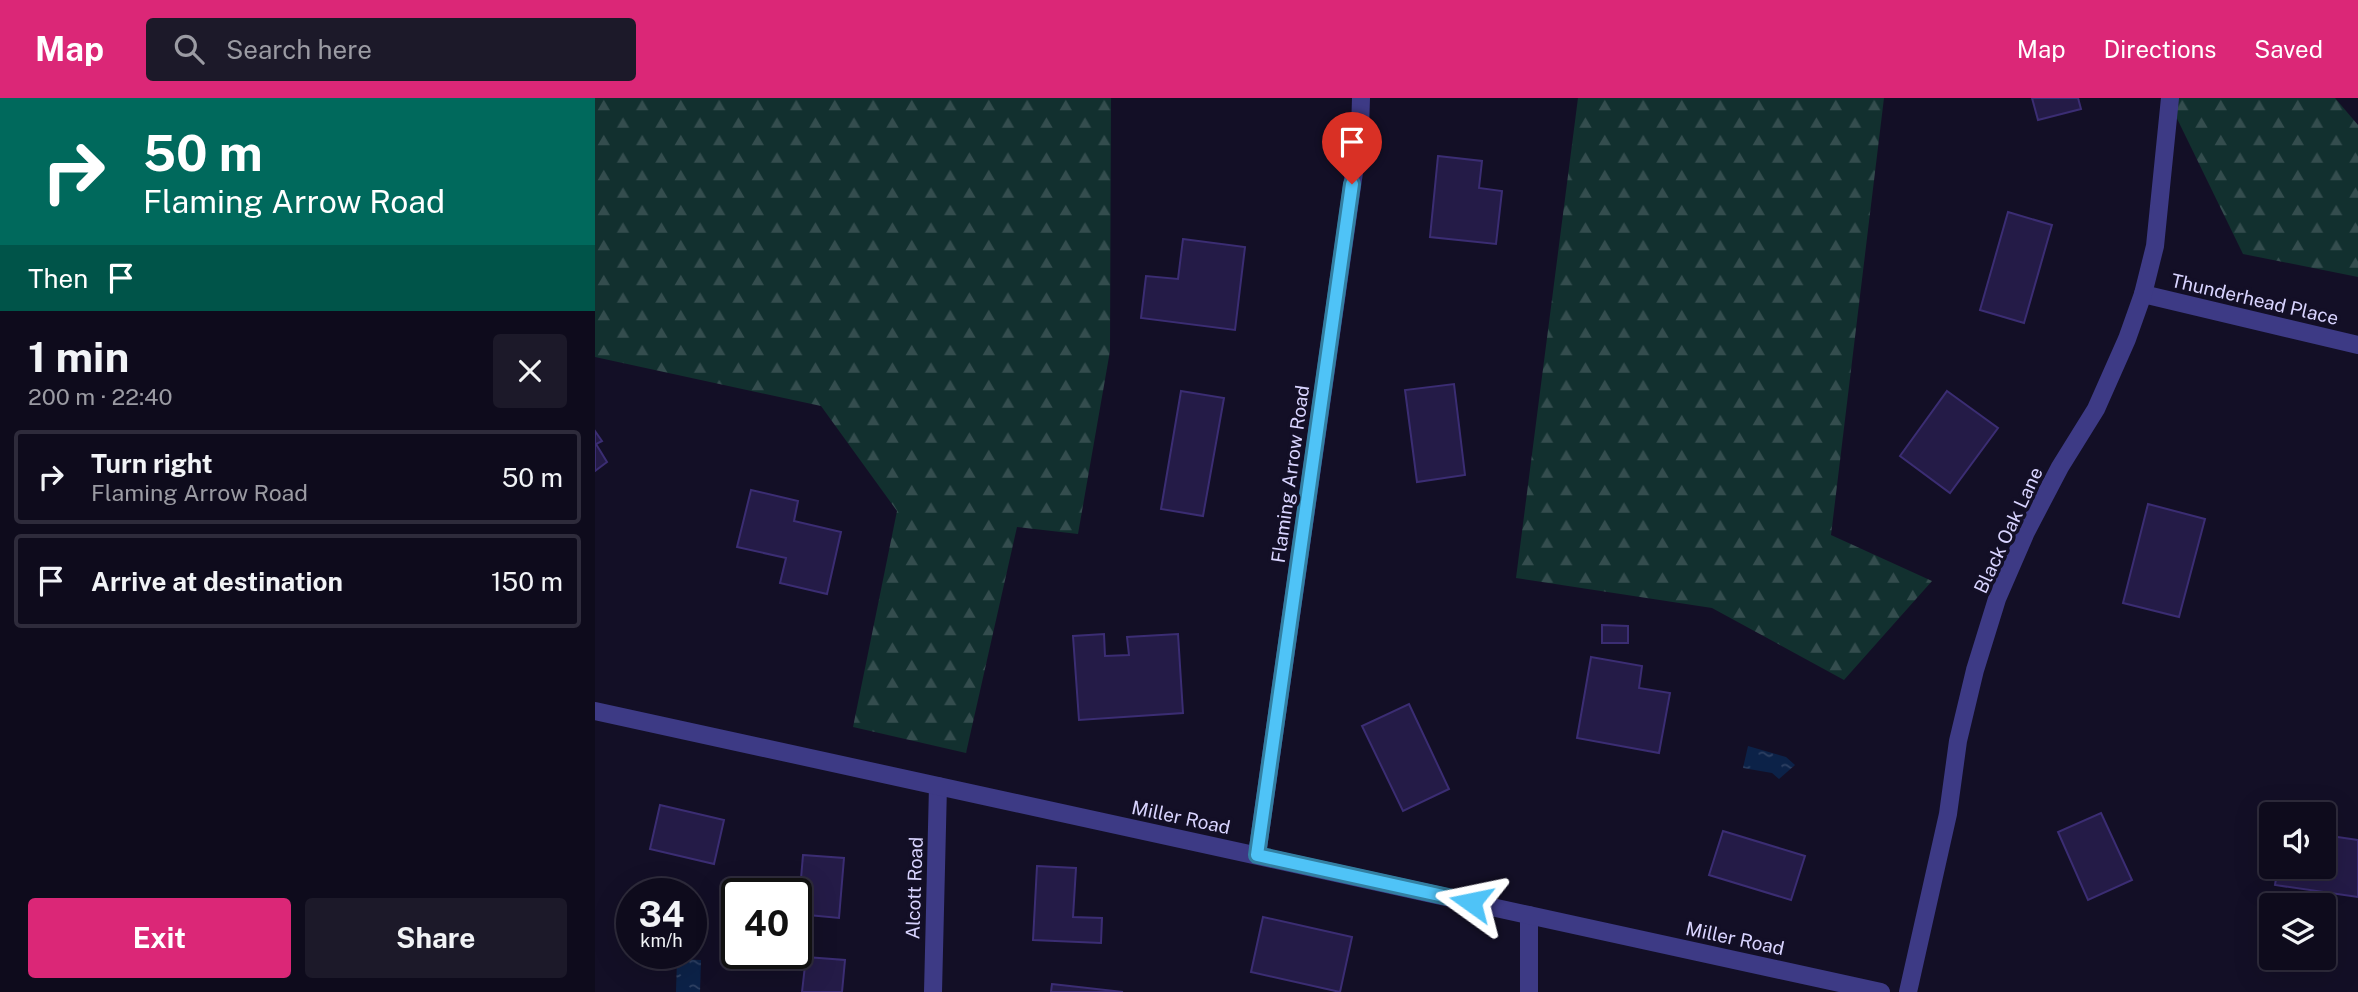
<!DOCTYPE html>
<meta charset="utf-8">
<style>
:root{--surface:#0e0b1c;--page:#1c1929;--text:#f1f3f6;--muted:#9b9ba3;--line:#2e2b3b;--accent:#db2777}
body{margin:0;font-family:"Public Sans",sans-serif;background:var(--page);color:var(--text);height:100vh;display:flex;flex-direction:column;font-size:26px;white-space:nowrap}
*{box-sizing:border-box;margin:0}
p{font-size:23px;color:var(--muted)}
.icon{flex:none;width:38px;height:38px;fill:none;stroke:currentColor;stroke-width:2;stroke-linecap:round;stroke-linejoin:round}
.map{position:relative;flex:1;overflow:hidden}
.details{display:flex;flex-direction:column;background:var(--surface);width:595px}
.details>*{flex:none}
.hud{background:#00695c;color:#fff;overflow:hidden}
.buttons{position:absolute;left:1664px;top:704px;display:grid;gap:14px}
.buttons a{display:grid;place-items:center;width:77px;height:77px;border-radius:7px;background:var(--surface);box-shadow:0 7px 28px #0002,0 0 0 2px var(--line);font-size:35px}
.speed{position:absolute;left:21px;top:780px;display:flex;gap:14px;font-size:35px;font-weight:700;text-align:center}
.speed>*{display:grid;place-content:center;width:91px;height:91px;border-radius:50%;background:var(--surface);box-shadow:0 7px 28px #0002,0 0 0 2px var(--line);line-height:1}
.speed small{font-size:18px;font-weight:400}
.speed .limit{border:4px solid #111;border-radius:10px;background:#fff;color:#111}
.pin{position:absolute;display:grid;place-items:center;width:60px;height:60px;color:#fff;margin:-72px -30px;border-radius:50% 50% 50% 0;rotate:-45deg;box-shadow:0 0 7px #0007}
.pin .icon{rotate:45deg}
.me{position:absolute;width:77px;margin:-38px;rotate:282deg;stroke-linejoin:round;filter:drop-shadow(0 0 5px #0008)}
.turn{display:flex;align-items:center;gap:24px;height:147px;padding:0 28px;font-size:32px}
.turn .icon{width:91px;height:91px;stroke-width:2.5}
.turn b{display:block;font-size:49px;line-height:60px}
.then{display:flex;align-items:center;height:66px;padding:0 28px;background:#0003;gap:14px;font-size:26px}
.round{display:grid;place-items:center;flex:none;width:74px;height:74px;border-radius:7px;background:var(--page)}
.overview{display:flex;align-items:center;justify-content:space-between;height:119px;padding:0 28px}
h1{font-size:42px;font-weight:700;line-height:52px}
.action{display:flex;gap:14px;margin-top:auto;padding:14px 28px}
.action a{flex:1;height:80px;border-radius:7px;background:var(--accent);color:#fff;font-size:28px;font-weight:700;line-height:80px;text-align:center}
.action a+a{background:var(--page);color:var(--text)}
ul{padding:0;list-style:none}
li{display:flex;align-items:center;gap:21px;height:94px;margin:0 14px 10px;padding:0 14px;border:4px solid var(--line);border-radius:7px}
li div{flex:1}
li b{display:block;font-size:26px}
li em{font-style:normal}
header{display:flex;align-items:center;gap:42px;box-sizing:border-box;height:98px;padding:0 35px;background:var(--accent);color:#fff}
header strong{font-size:33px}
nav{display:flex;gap:38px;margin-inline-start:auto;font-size:24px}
.search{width:490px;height:63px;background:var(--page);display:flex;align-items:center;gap:18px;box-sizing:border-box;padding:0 24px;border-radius:7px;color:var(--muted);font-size:26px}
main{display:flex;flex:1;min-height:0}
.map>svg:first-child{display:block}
</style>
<header>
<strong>Map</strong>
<div class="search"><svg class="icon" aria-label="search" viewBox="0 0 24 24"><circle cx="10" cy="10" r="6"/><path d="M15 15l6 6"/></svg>Search here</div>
<nav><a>Map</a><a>Directions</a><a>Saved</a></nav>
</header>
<main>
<section class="details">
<div class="hud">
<div class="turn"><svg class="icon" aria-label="right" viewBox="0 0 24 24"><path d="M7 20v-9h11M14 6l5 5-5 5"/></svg><div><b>50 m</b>Flaming Arrow Road</div></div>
<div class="then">Then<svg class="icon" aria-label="arrive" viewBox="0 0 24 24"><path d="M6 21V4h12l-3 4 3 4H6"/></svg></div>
</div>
<div class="overview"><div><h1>1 min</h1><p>200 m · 22:40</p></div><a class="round"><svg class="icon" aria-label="close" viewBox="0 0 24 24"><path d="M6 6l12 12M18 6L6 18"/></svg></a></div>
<ul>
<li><svg class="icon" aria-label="right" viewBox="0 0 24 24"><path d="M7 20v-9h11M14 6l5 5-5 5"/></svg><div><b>Turn right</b><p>Flaming Arrow Road</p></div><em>50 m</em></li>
<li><svg class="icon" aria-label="arrive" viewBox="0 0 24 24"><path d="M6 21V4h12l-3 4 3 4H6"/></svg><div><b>Arrive at destination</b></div><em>150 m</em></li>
</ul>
<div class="action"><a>Exit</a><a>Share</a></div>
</section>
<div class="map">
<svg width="1763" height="894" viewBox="0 0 1763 894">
<defs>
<pattern id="forest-firs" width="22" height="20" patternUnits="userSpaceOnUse" patternTransform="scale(1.75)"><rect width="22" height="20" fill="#12302f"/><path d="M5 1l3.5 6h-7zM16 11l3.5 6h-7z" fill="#344d4e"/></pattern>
<pattern id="water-ripples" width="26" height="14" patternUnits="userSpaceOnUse" patternTransform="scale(1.75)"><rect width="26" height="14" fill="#0c2248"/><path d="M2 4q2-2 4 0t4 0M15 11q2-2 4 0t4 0" fill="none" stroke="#2f4163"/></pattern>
</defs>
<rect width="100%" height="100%" fill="#130f26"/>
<g fill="url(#forest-firs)">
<polygon points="0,0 516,0 515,253 483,436 422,429 371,655 258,629 302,413 226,308 0,259"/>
<polygon points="983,0 1289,0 1236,437 1337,483 1249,582 1117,510 921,480"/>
<polygon points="1572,0 1740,0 1763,27 1763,179 1648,156"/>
</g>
<g fill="url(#water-ripples)">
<polygon points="1153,648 1191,659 1200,667 1184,681 1177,675 1148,670"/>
<polygon points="82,861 106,862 105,894 81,894"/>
</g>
<g fill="#241b47" stroke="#3b2d73" stroke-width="2">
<polygon points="1437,0 1483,0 1486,11 1443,22"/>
<polygon points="843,58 887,63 884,90 907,93 901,146 835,139"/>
<polygon points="1413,114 1457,127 1429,225 1385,212"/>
<polygon points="588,141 650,149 640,232 546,220 551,178 583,181"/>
<polygon points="859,286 870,377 822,384 810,292"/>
<polygon points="586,293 629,300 608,418 566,411"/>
<polygon points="1352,293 1403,330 1355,395 1305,358"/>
<polygon points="0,333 7,343 1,346 12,364 0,373"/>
<polygon points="156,392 203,403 199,423 246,434 232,496 185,485 191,460 142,449"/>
<polygon points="1553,406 1610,421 1584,519 1528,505"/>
<polygon points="1007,527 1033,528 1033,545 1007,545"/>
<polygon points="509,536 510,558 534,557 532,539 583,536 588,615 484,622 478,538"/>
<polygon points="996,559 1047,568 1044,590 1075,595 1064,655 982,640"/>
<polygon points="814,606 854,691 808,713 767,628"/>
<polygon points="65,707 129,722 119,766 55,751"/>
<polygon points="1506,715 1537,782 1493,802 1463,734"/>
<polygon points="1128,733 1210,758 1196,802 1114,777"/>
<polygon points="1729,737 1763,742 1763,799 1680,787 1683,768 1729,768"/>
<polygon points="208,757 249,760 244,820 203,816"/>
<polygon points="442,768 481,770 478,819 507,820 506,845 438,842"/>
<polygon points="668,819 757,839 745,894 656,874"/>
<polygon points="211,859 250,862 247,894 207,894"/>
<polygon points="457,886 528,894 456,894"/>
</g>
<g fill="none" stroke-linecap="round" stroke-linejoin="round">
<g stroke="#3d3a85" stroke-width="18">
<polyline points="1548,196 1763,247"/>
<polyline points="662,757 765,32 766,0"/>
<polyline points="338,894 343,688"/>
<polyline points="934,894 934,817"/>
<polyline points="1313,894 1353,716 1363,643 1380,572 1402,501 1431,434 1465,369 1501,311 1532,241 1548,196 1560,148 1575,0"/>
</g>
<polyline stroke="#3d3a85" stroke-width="18" points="0,613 1286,894"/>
</g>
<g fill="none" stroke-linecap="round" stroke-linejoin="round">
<g stroke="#337fa1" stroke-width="18">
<polyline id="route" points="757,86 662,757 876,804"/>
</g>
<use href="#route" stroke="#4fc3f7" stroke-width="12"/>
</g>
<g text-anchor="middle" stroke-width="7" stroke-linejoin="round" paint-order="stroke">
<g font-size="19" fill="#d9d4ff" stroke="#130f26">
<text transform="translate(1660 201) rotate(13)" y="7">Thunderhead Place</text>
<text transform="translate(695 376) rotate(-82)" y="7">Flaming Arrow Road</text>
<text transform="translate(1413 432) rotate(-65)" y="7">Black Oak Lane</text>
<text transform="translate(586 719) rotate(12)" y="7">Miller Road</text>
<text transform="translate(319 790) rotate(-88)" y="7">Alcott Road</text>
<text transform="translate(1140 840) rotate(12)" y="7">Miller Road</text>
</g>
</g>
</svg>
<div class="buttons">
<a><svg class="icon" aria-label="sound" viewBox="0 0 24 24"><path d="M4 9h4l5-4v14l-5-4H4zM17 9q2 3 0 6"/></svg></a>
<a><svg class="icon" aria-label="layers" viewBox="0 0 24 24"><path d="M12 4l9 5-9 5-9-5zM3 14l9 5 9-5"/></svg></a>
</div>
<div class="speed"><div>34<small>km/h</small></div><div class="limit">40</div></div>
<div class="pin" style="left:757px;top:86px;background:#d93025"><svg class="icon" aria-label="arrive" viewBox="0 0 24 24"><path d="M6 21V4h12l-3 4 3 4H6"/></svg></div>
<svg class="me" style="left:876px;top:804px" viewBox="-20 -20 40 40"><path d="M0-17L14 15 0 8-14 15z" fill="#4fc3f7" stroke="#fff" stroke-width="4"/></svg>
</div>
</main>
